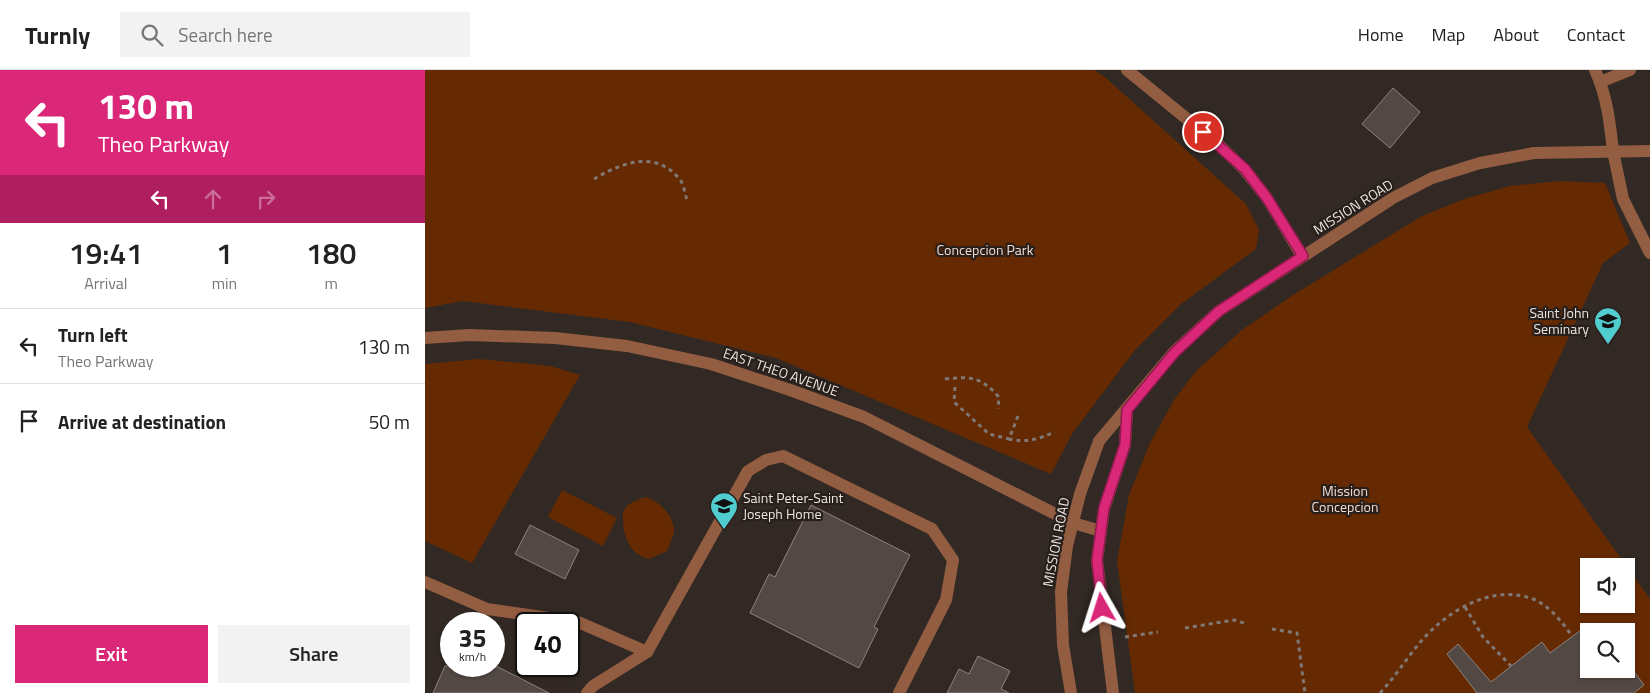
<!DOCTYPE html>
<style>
:root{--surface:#fff;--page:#f2f2f2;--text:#222;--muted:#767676;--line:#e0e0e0;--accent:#db2777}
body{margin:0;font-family:"Titillium Web",sans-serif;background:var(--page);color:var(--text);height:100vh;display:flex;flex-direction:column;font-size:19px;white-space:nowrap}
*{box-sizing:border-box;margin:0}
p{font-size:16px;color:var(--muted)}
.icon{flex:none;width:28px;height:28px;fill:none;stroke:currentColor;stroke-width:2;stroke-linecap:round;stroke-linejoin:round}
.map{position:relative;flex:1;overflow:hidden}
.sheet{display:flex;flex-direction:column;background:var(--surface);width:425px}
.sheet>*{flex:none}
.banner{background:#db2777;color:#fff;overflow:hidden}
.fabs{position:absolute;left:1155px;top:488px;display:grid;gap:10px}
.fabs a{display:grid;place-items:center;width:55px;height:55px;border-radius:0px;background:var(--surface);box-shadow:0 1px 4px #0004;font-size:25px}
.speed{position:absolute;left:15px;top:542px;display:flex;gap:10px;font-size:25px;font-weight:700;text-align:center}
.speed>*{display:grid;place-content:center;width:65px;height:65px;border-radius:50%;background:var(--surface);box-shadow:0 1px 4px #0004;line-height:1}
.speed small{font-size:12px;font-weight:400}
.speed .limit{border:2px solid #111;border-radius:8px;background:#fff;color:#111}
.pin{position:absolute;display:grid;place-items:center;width:42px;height:42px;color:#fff;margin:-21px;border:2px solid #fff;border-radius:50%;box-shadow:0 1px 5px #0007}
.me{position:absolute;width:55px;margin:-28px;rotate:354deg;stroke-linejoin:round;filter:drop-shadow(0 0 4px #0008)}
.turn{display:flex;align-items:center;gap:18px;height:105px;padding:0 15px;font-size:22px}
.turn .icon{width:65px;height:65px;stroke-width:2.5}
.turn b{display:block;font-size:35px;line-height:42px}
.lanes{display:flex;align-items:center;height:48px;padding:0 15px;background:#0003;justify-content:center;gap:25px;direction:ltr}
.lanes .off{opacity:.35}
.eta{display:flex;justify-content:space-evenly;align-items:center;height:85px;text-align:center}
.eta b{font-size:30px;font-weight:600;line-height:35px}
.action{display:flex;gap:10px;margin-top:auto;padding:10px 15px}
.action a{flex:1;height:58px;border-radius:0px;background:var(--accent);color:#fff;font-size:20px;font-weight:600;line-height:58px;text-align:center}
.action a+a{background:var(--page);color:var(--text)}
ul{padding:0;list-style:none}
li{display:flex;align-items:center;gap:15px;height:75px;padding:0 15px;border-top:1px solid var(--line)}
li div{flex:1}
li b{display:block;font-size:19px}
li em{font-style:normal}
header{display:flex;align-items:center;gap:30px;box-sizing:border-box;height:70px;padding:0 25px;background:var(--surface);border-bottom:1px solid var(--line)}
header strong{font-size:24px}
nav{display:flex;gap:28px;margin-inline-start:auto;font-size:18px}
.search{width:350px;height:45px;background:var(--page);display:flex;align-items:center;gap:12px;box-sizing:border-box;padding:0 18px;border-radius:0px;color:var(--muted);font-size:19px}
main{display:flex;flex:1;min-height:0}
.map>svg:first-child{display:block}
</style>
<header>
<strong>Turnly</strong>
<div class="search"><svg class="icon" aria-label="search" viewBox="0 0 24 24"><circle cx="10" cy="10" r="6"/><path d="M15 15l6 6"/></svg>Search here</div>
<nav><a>Home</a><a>Map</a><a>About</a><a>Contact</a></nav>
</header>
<main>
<section class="sheet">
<div class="banner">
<div class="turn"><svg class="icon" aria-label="left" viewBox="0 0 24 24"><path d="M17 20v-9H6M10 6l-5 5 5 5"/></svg><div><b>130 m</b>Theo Parkway</div></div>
<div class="lanes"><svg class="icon" aria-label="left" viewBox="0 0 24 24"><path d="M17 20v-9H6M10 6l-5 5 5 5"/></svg><svg class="icon off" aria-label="ahead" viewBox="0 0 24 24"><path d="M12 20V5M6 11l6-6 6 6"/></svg><svg class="icon off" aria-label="right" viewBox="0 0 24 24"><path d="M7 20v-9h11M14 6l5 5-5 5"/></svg></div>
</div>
<div class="eta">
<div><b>19:41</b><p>Arrival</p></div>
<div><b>1</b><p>min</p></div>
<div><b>180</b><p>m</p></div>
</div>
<ul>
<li><svg class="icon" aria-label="left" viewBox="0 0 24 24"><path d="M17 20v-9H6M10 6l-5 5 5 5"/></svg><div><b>Turn left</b><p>Theo Parkway</p></div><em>130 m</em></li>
<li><svg class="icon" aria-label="arrive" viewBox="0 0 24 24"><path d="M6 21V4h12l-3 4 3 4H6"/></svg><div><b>Arrive at destination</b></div><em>50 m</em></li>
</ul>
<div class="action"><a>Exit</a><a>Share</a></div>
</section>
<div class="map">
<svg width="1225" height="623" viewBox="0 0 1225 623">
<rect width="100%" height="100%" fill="#322924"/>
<g fill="#662a02" fill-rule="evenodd">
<polygon points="0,0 669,0 681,8 821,134 834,160 831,179 756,234 710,280 647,364 626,404 351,288 205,252 38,231 0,238"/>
<path d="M1134,111L1180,113L1205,173L1178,193L1102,357L1225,529V623H710L692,491L704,425L725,373L749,330L771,301L817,260L868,225L997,146L1042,128L1085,116ZM1164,496H1201V534H1164ZM1164,561H1201V599H1164Z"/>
<polygon points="54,289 125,296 155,305 47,493 0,471 0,294"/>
<polygon points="137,420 192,448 178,476 123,447"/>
<path d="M220,427C233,430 247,444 249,458C250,465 244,474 242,481L224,489C205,484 199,469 198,450C198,446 197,443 200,439C204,432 213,430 220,427Z"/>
</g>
<g fill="#534944" stroke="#8e827d">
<polygon points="968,18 995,42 965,78 937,54"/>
<polygon points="386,435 485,485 449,557 453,559 434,598 325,543 344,504 350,507"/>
<polygon points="105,455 154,480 140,509 90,484"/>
<polygon points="1164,554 1164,599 1207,599 1219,615 1209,623 1052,623 1022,584 1033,574 1066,612 1117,572 1125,583"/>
<polygon points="553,586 585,601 576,619 584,623 522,623 534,599 544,604"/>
<polygon points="20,596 71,596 124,623 8,623"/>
</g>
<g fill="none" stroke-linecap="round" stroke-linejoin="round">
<g stroke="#807874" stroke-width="3" stroke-dasharray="4 4" stroke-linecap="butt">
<path d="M169,109C198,92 232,79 256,111C259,116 260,124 262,130"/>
<path d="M520,309C546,306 556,307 574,327L573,339"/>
<polyline points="530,317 529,332 564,364 584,369"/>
<path d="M593,346L584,369C602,373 613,369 630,362"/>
<polyline points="1040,537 1058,567 1086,596"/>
<polyline points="760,558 809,550 819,553"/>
<polyline points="847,559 872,563 880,623"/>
<polyline points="700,567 733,562"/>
<path d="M955,623C971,606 983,586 998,569C1025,539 1068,514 1108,529C1125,536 1137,552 1147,566"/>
</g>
<g stroke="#935d41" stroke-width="12">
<polyline points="1175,12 1205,0"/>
<polyline points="1188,81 1198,129 1225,183"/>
<polyline points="0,512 62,539 153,552 222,582"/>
<polyline points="162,623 168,616 222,582 323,401 341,390 358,386 507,459 528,490 521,530 474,623"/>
</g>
<g stroke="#935d41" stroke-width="12">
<polyline points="702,0 794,75 819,99 842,128 877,186"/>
<path d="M1170,0C1182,26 1185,53 1188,81"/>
</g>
<g stroke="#935d41" stroke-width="12">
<polyline points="0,268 44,265 130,268 202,276 286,294 365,320 439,347 648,453 676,461"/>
<polyline points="646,623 638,575 636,522 642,476 655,424 674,371 749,282 794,241 968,128 1007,108 1055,93 1109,83 1225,81"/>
<polyline points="688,623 672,490 679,439 700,375 702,340"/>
</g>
</g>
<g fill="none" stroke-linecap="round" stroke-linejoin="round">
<g stroke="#8e194d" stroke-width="12">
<polyline id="route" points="677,538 672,490 679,438 700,375 702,340 750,282 794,241 878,186 842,128 820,99 778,62"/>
</g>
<use href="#route" stroke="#db2777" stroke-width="9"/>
</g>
<defs>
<g id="school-pin" transform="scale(1.4375)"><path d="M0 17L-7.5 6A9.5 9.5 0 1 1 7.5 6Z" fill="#52cdcf" stroke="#281f1b"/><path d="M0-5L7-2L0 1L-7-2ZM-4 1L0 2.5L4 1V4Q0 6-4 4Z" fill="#111"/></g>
</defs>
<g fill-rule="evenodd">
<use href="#school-pin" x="1183" y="251"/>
<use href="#school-pin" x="299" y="436"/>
</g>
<g text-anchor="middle" stroke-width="4.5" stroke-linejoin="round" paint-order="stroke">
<g font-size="14" fill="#ebe4e1" stroke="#281f1b">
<text transform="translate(928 137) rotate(-32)" y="5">MISSION ROAD</text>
<text transform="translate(356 302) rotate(19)" y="5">EAST THEO AVENUE</text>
<text transform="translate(631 472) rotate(-79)" y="5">MISSION ROAD</text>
</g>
<g font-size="14" fill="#f3dbd0" stroke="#281f1b">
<text x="560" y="185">Concepcion Park</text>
<text x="920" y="426">Mission<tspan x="920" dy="16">Concepcion</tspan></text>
</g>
<g font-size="14" fill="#ebe4e1" stroke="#281f1b" text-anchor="end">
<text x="1164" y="248">Saint John<tspan x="1164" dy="16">Seminary</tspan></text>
<text x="318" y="433" text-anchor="start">Saint Peter-Saint<tspan x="318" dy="16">Joseph Home</tspan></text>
</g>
</g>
</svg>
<div class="fabs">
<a><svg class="icon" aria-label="sound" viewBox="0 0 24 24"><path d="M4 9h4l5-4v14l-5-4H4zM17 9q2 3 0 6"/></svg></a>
<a><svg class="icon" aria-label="search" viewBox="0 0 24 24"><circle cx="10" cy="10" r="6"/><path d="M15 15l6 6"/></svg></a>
</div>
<div class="speed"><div>35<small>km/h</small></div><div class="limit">40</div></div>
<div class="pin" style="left:778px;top:62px;background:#d93025"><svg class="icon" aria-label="arrive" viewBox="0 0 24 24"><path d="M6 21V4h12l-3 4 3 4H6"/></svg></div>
<svg class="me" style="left:677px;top:538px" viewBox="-20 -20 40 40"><path d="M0-17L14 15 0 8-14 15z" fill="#db2777" stroke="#fff" stroke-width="4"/></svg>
</div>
</main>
